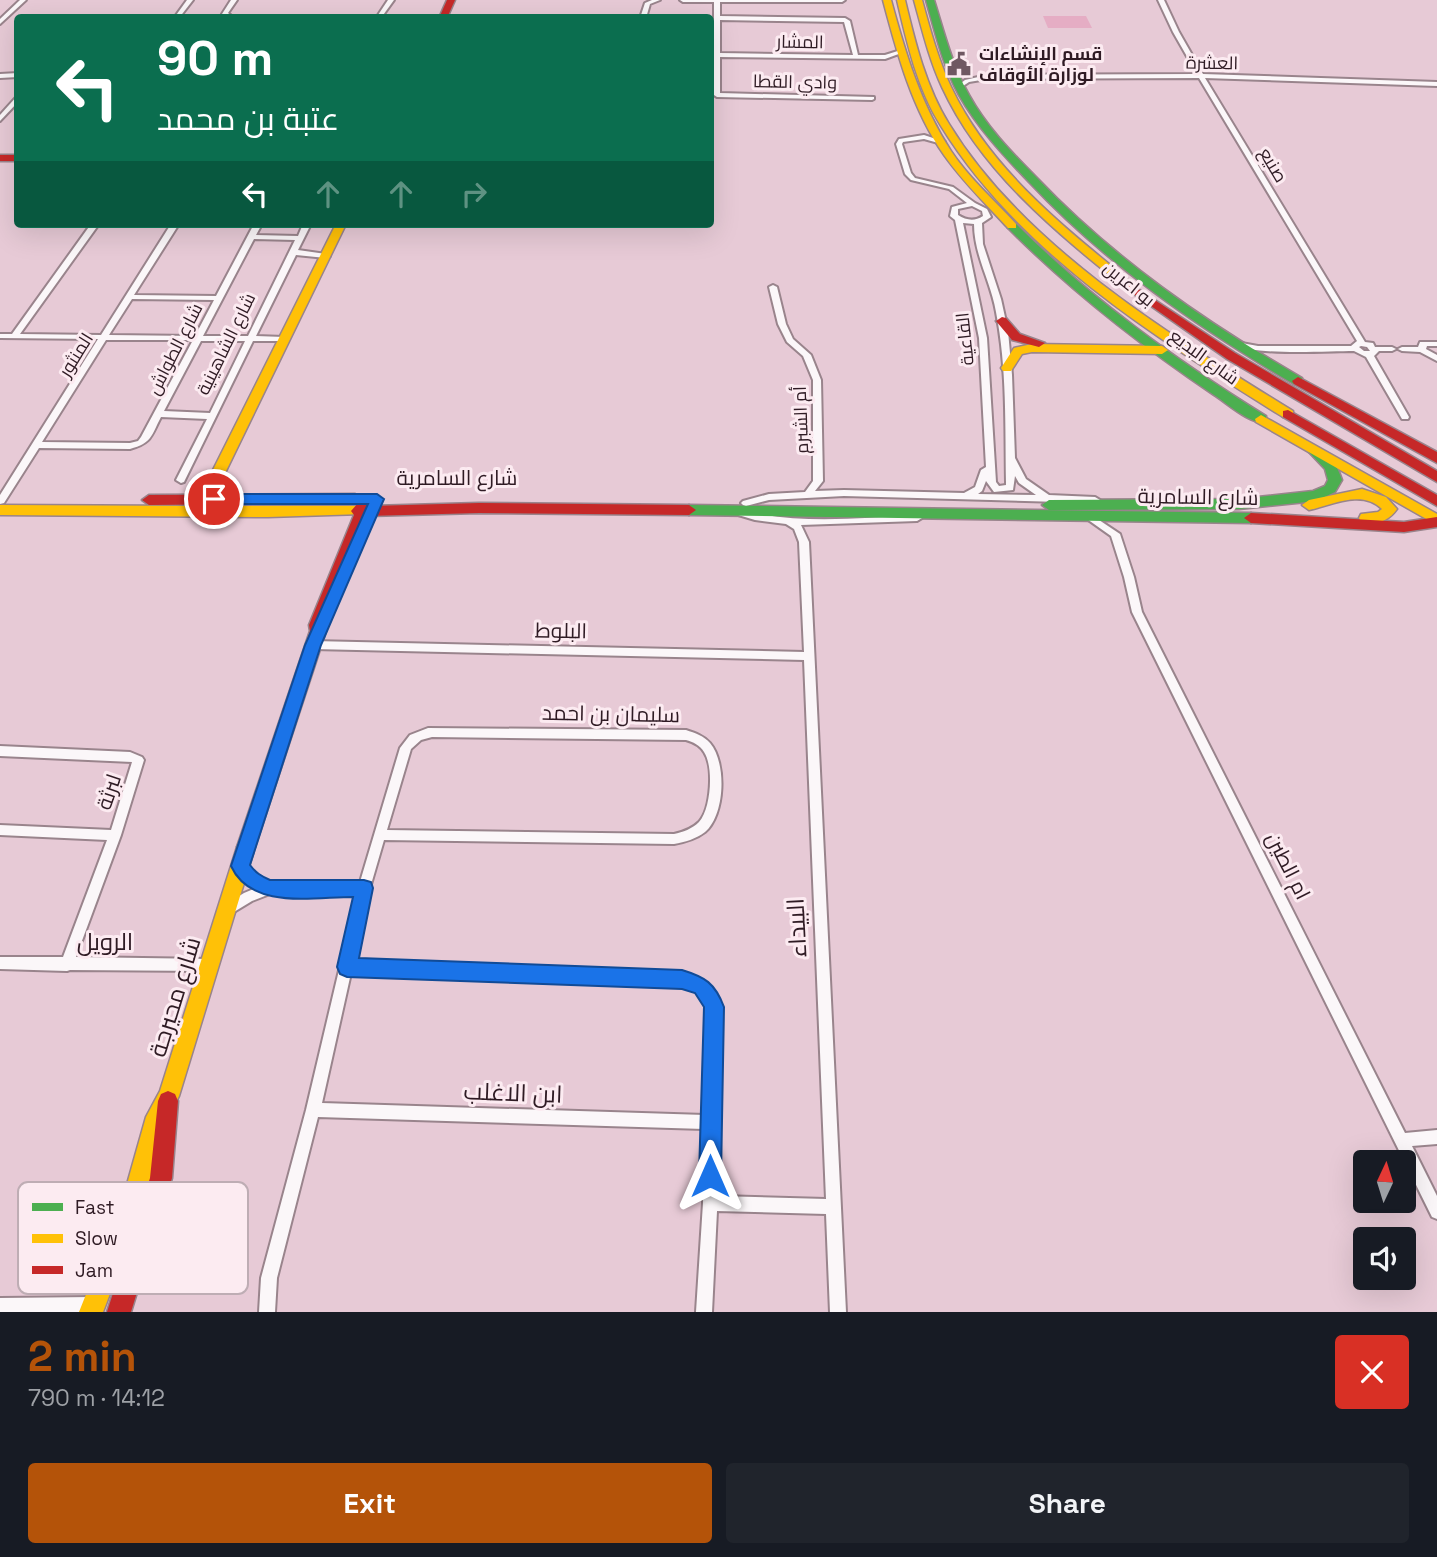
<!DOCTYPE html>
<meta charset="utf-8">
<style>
:root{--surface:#171b24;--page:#20242c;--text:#f1f3f6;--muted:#9ea1a6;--accent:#b45309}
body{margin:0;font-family:"Space Grotesk",Cairo,sans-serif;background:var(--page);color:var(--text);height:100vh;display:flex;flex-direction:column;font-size:26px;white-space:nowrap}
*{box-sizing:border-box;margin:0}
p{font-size:23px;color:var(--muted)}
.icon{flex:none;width:38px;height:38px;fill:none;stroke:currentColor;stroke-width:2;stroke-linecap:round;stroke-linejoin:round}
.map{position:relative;height:1312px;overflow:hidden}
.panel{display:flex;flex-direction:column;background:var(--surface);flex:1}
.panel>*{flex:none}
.guide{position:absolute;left:14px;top:14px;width:700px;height:214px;border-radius:7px;box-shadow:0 7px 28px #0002;background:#0b6e4f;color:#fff;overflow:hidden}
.needle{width:46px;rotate:4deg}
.tools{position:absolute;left:1353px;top:1150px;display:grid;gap:14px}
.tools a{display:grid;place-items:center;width:63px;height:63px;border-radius:7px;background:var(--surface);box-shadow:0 7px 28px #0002;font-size:35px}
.pin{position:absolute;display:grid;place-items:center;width:60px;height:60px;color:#fff;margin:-30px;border:4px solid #fff;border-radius:50%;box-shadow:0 2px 7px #0007}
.me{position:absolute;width:77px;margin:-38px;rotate:0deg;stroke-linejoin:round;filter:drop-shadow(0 0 5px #0008)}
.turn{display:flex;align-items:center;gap:24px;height:147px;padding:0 28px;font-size:32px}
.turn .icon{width:91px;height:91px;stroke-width:2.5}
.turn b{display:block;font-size:49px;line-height:60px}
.lanes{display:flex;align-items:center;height:66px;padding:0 28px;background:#0003;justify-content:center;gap:35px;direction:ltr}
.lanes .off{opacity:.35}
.round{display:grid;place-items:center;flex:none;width:74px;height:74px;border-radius:7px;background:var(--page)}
.headline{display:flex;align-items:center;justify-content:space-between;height:119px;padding:0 28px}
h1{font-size:42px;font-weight:700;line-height:52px;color:var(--accent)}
.action{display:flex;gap:14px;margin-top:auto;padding:14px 28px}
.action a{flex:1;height:80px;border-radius:7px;background:var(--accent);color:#fff;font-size:28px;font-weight:700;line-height:80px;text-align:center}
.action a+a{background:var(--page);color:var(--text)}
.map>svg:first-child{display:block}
</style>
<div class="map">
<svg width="1437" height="1312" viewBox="0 0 1437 1312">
<rect width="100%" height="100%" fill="#e7cad6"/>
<polygon fill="#e5adc4" points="1043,16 1086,16 1092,28 1048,28"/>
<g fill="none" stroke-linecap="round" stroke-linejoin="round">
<g stroke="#99848c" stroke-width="4">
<g id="street">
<polygon points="20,0 26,0 0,24 0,19"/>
<polygon points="187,0 193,0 179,18 174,18"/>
<polygon points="231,0 237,0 228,13 234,18 227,18 222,14"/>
<polygon points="388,0 394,0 381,18 376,18"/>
<polygon points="652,0 660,0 650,4 646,18 640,18 645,3"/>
<path d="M680,0H845L842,2H720V16L845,18L850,21L858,55H885L901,50L904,52L885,59L720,57V93L874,97V99L872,100L717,97L714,95V57L712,55L714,53V2H683ZM720,20L844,22L853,55L720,53Z"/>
<path d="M1158,0H1164L1179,32L1203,74L1437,82V86L1205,78L1365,342L1373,343L1375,347H1392L1396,349L1392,351H1379L1374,356L1409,417L1408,419H1402L1366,357L1354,351C1327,351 1253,356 1232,344L1236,342L1258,346H1351L1357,341L1199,78L987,79L969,82L960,88L957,86L965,80L987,75L1197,74L1173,32ZM1361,346L1367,347L1370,351H1364L1359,347Z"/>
<polygon points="18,73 18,77 0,78 0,74"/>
<polygon points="18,95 18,102 0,121 0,115"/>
<path d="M924,135L945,142L942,144L924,139L903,142L902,144L911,173L915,178L953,187L975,203L987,209L991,217L982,223L983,244L1001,299L1008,331L1012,375L1015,458L1026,479L1049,495L1095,497L1100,500L1095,503L844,496L769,500L746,506L743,505L741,503L743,501L769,494L805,492L813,481V380L803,356L787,342L778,324L769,287L773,285L777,287L786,324L793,339L811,355L821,380L823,481L815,491L844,490L964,493L975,487L981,470L986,467L979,338L955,220L950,216L952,207L967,203L949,189L911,180L905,174L896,144L899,139ZM972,206L982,211L983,216C974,222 966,220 958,215V209ZM963,223L974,224C974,255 991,282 996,312C1007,368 1005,426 1006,483V485L999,486L996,482L987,338ZM1015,476L1019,483L1036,495L978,494L982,491L986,481L994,492L1013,490Z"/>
<path d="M91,224H99L20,334L101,335L171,224H179L134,295L216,296L254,224H262L256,235L298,236L303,224H311L298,250L326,254L330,256L326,258L296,255L256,336L284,337L288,339L284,341H253L184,482L181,483L176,480L207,419L161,417C151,436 152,443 130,449L39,448L4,503L0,504V495L98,339L0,338V334H12ZM254,239L295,240L248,336H203ZM132,299L214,300L195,336L109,335ZM106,340H193L141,437L138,441L130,443L42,442ZM201,341H245L210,413L164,411Z"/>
<polygon points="1420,342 1437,342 1437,346 1427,346 1426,349 1437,355 1437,361 1420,352 1402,351 1398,349 1402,347 1418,347"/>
<path d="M738,509C795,525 858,518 917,515L922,518L917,521L801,525L809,542L846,1312H830L826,1214L717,1211L712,1312H696L703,1203L704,1129L318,1117L277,1278L275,1312H259L261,1278L306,1110L357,894H270L252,901L224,918L220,916L218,912L220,908L244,893L256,888C246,884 239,875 235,866L237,862L241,860L245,862L257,877L270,882H360L400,748L410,735L428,728L686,730C695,733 704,736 710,743C727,763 725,815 705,832C696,839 685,842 674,844L384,840L370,888L354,961L682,973C705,977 718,990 721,1013L718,1196L826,1199L804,660L313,649L309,648L308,645L309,642L313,641L804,652L799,542L794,529L786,524L755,520L735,514L733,512L735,510ZM432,737L686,740C693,742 700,745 704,752C714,767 711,809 699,822C692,829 683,832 674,834L387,830L411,749L421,740ZM351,973L682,985C698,988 705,997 707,1013L705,1115L322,1103Z"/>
<polygon points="1090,514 1120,534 1134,577 1142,612 1405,1133 1437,1130 1437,1144 1412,1146 1437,1196 1437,1219 1432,1217 1132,612 1124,577 1111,536 1087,519 1085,517"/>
<polygon points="0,746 130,752 142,757 144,760 121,835 76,957 209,959 214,961 215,965 214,969 209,971 70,970 67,971 0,969 0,957 63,957 107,840 0,835 0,825 111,830 132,762 0,756"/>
<polygon points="93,1297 99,1299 101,1305 99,1311 95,1312 0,1312 0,1298"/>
</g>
</g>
<g stroke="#99848c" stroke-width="3">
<g id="fast">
<path d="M926,0H934C944,32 952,65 969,95C986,126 1011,152 1036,177C1114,259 1205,322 1302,378V384H1294C1197,327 1106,264 1029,182C1003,155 977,127 959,95C943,66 935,32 926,0Z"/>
<path d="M1008,224H1016C1091,299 1176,360 1266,416V422C1250,425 1227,403 1214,395C1140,345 1071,291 1008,228Z"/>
<path d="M1314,446C1329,452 1337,465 1342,480L1335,492L1316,501L1239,509L1049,510L1042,505L1049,500L1239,499L1313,491L1325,486L1328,480L1325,469L1307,450Z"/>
<polygon points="689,505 1251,513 1258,518 1251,523 689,515 682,510"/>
</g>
</g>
<g stroke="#99848c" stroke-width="3">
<g id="slow">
<path d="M883,0H891C905,52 921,105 951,151C969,178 994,200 1016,224V228H1008C986,204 963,182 944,155C912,109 897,53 883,0Z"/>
<path d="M897,0H905C915,42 926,87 949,124C1024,247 1173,337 1293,411V417H1283C1158,339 1020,254 941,126C917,88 907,43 897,0Z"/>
<path d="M914,0H922C930,29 938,59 951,87C990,170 1066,229 1136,286V290H1128C1057,233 981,172 942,87C929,59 922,29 914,0Z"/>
<polygon points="336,224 346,224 209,506 358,506 363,508 365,511 363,514 268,517 0,515 0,505 195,506"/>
<polygon points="1032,344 1162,346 1168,350 1162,354 1032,352 1022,354 1011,371 1003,371 1001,368 1014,348"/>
<polygon points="1261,415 1437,514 1437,525 1256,422 1255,419"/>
<path d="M1362,489L1386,497L1397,509C1388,522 1376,525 1361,522L1359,518L1361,514L1378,512L1382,509C1362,489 1332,505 1309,510L1302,505L1309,500Z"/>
<polygon points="246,839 252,841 255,847 179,1096 166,1121 142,1209 103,1312 79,1312 120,1209 146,1117 160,1091 237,847 240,841"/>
</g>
</g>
<g stroke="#99848c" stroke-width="3">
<g id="jam">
<polygon points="447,0 455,0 447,18 439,18"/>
<rect x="0" y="155" width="18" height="6"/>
<polygon points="1132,285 1235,353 1437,471 1437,482 1227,359 1128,290 1128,286"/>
<polygon points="1002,317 1006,318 1020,334 1045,343 1039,347 1012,340 996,321"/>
<polygon points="1298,377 1437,452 1437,463 1294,384 1292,381"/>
<polygon points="1288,410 1437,495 1437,506 1283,417 1283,411"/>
<polygon points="355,494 361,498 371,498 371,506 479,503 689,505 696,510 689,515 479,513 367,516 325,625 326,631 255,847 252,853 246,855 240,853 237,847 310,631 309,625 354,515 351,511 358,503 149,505 142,500 149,495"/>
<polygon points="1251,513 1404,522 1437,517 1437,527 1404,532 1251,523 1244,518"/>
<polygon points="168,1091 175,1094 178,1101 172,1178 131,1312 107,1312 150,1178 158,1101 161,1094"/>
</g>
</g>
<use href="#street" fill="#fbf7f9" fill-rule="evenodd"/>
<use href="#fast" fill="#4caf50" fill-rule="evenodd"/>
<use href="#slow" fill="#ffc107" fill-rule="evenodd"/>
<use href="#jam" fill="#c62828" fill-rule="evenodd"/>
</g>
<path fill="#1a73e8" stroke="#114b97" stroke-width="2" d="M214,494H377L384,499L321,645L250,865C256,873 261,876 270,880H364L371,882L373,888L359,958L682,970C705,977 715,983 724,1007L721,1176L718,1183L710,1187L703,1183L699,1176L704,1007L695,993L682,989L347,977L340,974L337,967L353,897C313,897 251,910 231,866L305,645L368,504H214L207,499Z"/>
<defs>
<g id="civic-bare" transform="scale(1.89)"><path d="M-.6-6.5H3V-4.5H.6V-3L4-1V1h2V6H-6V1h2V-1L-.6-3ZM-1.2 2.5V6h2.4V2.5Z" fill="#6f5862" stroke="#fcebf1" stroke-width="2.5" paint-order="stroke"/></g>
</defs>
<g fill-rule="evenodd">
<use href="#civic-bare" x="959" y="64"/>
</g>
<g text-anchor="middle" stroke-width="6" stroke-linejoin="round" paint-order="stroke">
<g font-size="18" fill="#2f1b24" stroke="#fcebf1">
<text transform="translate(800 42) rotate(1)" y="6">المشار</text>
<text transform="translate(1212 63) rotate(1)" y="6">العشرة</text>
<text transform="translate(795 82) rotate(1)" y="6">وادي القطا</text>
<text transform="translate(1273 165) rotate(59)" y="6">صنيع</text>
<text transform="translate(1129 284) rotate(39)" y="6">بو اعرين</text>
<text transform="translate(965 339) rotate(-96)" y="6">القاعية</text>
<text transform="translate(226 344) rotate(-64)" y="6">شارع الشاهينية</text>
<text transform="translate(175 349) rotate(-63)" y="6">شارع الطواش</text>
<text transform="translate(76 355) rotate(-58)" y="6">المنثور</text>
<text transform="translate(1204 357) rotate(36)" y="6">شارع البديع</text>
<text transform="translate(801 420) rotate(-92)" y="6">أم الشبرم</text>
</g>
<g font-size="18" font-weight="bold" fill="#2f1b24" stroke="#fcebf1" text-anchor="start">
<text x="979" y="60">قسم الإنشاءات<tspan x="979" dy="21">لوزارة الأوقاف</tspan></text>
</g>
<g font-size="21" fill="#2f1b24" stroke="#fcebf1">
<text x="457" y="485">شارع السامرية</text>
<text transform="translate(1198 497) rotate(1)" y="7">شارع السامرية</text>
<text transform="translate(561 631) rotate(1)" y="7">البلوط</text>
<text transform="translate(611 714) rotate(1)" y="7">سليمان بن احمد</text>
<text transform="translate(109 792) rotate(-71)" y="7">لبرثة</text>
<text transform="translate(1288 866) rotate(63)" y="7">ام الطين</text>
</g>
<g font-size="24" fill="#2f1b24" stroke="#fcebf1">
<text transform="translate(797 928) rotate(-93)" y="8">البيداء</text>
<text x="105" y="950">الرويل</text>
<text transform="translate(175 997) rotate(-73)" y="8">شارع محيرجة</text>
<text transform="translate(513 1093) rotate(2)" y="8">ابن الاغلب</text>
</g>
</g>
<rect x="18" y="1182" width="230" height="112" rx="10" fill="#fcebf1" stroke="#beadb4" stroke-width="2"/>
<rect x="32" y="1203" width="31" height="8" fill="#4caf50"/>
<rect x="32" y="1234" width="31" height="9" fill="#ffc107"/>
<rect x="32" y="1266" width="31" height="8" fill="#c62828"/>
<g font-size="19" fill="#2f1b24">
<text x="75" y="1214">Fast</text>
<text x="75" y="1245">Slow</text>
<text x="75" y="1277">Jam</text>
</g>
</svg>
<div class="tools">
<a><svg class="needle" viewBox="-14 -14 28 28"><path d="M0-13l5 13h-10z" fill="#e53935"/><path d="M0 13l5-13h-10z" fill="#9ea1a6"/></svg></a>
<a><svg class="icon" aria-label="sound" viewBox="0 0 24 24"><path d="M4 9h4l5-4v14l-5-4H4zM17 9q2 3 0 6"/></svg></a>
</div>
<div class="pin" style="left:214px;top:499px;background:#d93025"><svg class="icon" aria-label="arrive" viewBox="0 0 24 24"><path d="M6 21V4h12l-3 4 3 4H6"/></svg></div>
<svg class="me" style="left:710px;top:1176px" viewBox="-20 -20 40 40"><path d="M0-17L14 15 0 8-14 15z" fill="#1a73e8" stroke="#fff" stroke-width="4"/></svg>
<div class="guide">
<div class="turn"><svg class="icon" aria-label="left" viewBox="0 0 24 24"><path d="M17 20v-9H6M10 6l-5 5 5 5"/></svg><div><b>90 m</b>عتبة بن محمد</div></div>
<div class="lanes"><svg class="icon" aria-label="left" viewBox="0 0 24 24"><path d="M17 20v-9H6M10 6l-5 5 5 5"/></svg><svg class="icon off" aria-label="ahead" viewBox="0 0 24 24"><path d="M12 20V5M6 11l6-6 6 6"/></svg><svg class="icon off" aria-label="ahead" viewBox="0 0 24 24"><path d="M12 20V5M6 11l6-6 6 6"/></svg><svg class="icon off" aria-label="right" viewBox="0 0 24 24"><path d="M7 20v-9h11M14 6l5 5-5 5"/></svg></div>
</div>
</div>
<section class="panel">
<div class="headline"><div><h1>2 min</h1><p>790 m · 14:12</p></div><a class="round" style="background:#d93025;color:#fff"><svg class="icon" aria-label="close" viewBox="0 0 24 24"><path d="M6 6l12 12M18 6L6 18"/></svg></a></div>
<div class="action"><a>Exit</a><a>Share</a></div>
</section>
